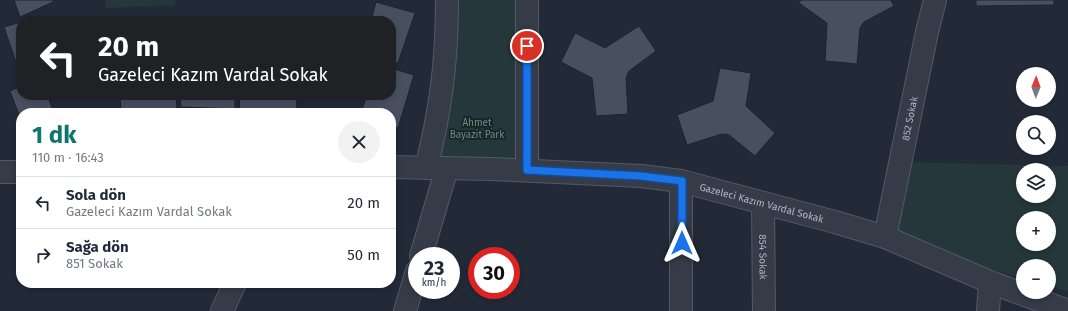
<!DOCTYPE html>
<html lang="tr">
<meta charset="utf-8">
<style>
:root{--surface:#fff;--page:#f2f2f3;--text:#1f2937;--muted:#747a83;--line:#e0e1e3;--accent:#0f766e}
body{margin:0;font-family:"Fira Sans",sans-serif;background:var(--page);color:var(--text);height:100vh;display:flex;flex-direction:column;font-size:15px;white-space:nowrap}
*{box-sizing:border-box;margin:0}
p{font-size:13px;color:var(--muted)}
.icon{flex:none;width:22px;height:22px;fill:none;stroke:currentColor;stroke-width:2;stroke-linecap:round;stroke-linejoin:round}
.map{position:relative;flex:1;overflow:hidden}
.panel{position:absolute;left:16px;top:108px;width:380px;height:180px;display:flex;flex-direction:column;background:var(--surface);border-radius:16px;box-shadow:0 2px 6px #0003}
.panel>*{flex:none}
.hud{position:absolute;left:16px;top:16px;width:380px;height:84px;border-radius:16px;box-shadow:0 2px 6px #0003;background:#202124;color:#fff;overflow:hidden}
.needle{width:26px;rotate:1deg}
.controls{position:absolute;left:1016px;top:67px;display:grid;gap:8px}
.controls a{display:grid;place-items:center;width:40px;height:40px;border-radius:50%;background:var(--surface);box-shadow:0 2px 6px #0003;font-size:20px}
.speed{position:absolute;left:408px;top:247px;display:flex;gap:8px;font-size:20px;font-weight:700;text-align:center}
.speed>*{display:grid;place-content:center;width:52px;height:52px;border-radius:50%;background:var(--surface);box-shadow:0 2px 6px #0003;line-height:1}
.speed small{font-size:10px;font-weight:400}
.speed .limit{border:6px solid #d22;background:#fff;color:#111}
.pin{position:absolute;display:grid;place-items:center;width:34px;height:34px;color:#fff;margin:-17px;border:2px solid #fff;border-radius:50%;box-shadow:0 1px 4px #0007}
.me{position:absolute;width:44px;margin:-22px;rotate:0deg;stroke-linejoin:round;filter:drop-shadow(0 0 3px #0008)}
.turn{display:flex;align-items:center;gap:14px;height:84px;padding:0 16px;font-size:18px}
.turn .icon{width:52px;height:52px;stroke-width:2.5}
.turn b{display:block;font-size:28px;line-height:34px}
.round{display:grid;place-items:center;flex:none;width:42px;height:42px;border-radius:21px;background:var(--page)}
.headline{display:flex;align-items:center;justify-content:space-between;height:68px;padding:0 16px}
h1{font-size:24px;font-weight:700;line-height:30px;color:var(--accent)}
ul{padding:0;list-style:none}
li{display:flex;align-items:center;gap:12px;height:52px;padding:0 16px;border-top:1px solid var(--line)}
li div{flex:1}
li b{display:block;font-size:15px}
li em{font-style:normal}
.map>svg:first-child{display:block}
</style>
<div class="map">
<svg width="1068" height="311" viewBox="0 0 1068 311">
<rect width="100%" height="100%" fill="#222a38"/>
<g fill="#25373a" fill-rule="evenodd">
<polygon points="105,0 175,0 175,5 106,8"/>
<polygon points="446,0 518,0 520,169 426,168"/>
<path d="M900,162L1068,166V292L1049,286V266H1023V279L885,237ZM1023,170H1049V196H1023ZM1023,218H1049V244H1023Z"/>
</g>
<g fill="#485060" stroke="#1d232f">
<polygon points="14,0 53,0 53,2 20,17"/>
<polygon points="801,0 891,0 894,6 864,22 860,28 857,64 825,61 827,23 799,3"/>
<polygon points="976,0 1054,0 1054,5 976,6"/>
<polygon points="376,2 415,13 398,63 391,62 391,21 371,21"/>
<polygon points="21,22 21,77 4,27"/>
<polygon points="639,26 656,51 629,71 626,78 628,114 596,116 592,78 561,62 575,33 605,48"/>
<polygon points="391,68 414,75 398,128 391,126 391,113 361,113 367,95 391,95"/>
<polygon points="720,68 751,73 746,106 775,133 755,156 729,135 722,134 687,145 677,115 713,101"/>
<polygon points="21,86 21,95 47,95 54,113 21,113 21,120 10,91"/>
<polygon points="120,95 176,95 177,113 121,113"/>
<polygon points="180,95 235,95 235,109 181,107"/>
<polygon points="240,95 296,95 297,113 239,113"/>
</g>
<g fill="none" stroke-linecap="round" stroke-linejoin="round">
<g stroke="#535966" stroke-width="24">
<g id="minor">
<polyline points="527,0 527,170"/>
<path id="s1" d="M391,167L492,169L641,176L681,181L835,222L885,237L990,282L1068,311"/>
<path d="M426,168C441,110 447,60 447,0"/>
<polyline points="0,172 21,172"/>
<path id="s2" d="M763,203L764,311"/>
<path id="s3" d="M885,237L927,32L935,0"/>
<polyline points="421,256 447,168"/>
<polyline points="222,311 235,283"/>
<polyline points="405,311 417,271"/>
<polyline points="681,311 681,181"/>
<polyline points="988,311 990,282"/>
</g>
</g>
<use href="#minor" stroke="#353c48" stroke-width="22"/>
</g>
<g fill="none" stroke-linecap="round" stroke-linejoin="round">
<g stroke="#114b97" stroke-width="10">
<polyline id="route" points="527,46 527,170 641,176 682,181 682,243"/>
</g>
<use href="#route" stroke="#1a73e8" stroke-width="7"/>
</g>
<g text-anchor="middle" stroke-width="3.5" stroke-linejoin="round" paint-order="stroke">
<g font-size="10" fill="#b0b6c4" stroke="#1b212d">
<text dy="4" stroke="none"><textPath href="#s3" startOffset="121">852 Sokak</textPath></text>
<text dy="4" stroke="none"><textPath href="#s1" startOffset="374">Gazeleci Kazım Vardal Sokak</textPath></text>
<text dy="4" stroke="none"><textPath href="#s2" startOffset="54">854 Sokak</textPath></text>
</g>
<g font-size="10" fill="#689475" stroke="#1b212d">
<text x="477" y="126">Ahmet<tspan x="477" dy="12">Bayazit Park</tspan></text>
</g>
</g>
</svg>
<div class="controls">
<a><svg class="needle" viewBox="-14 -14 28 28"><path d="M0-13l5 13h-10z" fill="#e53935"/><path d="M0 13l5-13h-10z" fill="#747a83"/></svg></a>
<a><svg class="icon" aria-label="search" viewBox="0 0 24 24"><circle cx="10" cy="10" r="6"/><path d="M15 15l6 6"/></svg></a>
<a><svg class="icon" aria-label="layers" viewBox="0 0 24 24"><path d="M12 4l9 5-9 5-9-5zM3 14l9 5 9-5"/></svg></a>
<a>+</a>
<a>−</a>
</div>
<div class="speed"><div>23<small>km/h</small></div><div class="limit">30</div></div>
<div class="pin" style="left:527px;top:46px;background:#d93025"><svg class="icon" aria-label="arrive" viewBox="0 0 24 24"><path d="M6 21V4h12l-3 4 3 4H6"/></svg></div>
<svg class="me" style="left:682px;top:243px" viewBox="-20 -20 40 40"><path d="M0-17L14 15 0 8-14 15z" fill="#1a73e8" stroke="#fff" stroke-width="4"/></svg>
<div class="hud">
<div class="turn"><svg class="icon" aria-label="left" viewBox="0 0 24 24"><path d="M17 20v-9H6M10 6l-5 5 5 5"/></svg><div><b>20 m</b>Gazeleci Kazım Vardal Sokak</div></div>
</div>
<section class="panel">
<div class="headline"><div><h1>1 dk</h1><p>110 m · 16:43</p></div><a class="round"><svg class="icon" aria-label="close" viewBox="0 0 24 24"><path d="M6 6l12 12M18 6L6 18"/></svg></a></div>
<ul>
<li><svg class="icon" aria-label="left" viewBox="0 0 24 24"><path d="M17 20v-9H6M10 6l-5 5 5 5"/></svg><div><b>Sola dön</b><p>Gazeleci Kazım Vardal Sokak</p></div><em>20 m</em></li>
<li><svg class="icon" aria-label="right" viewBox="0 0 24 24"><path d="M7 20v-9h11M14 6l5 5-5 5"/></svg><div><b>Sağa dön</b><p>851 Sokak</p></div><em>50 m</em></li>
</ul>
</section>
</div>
